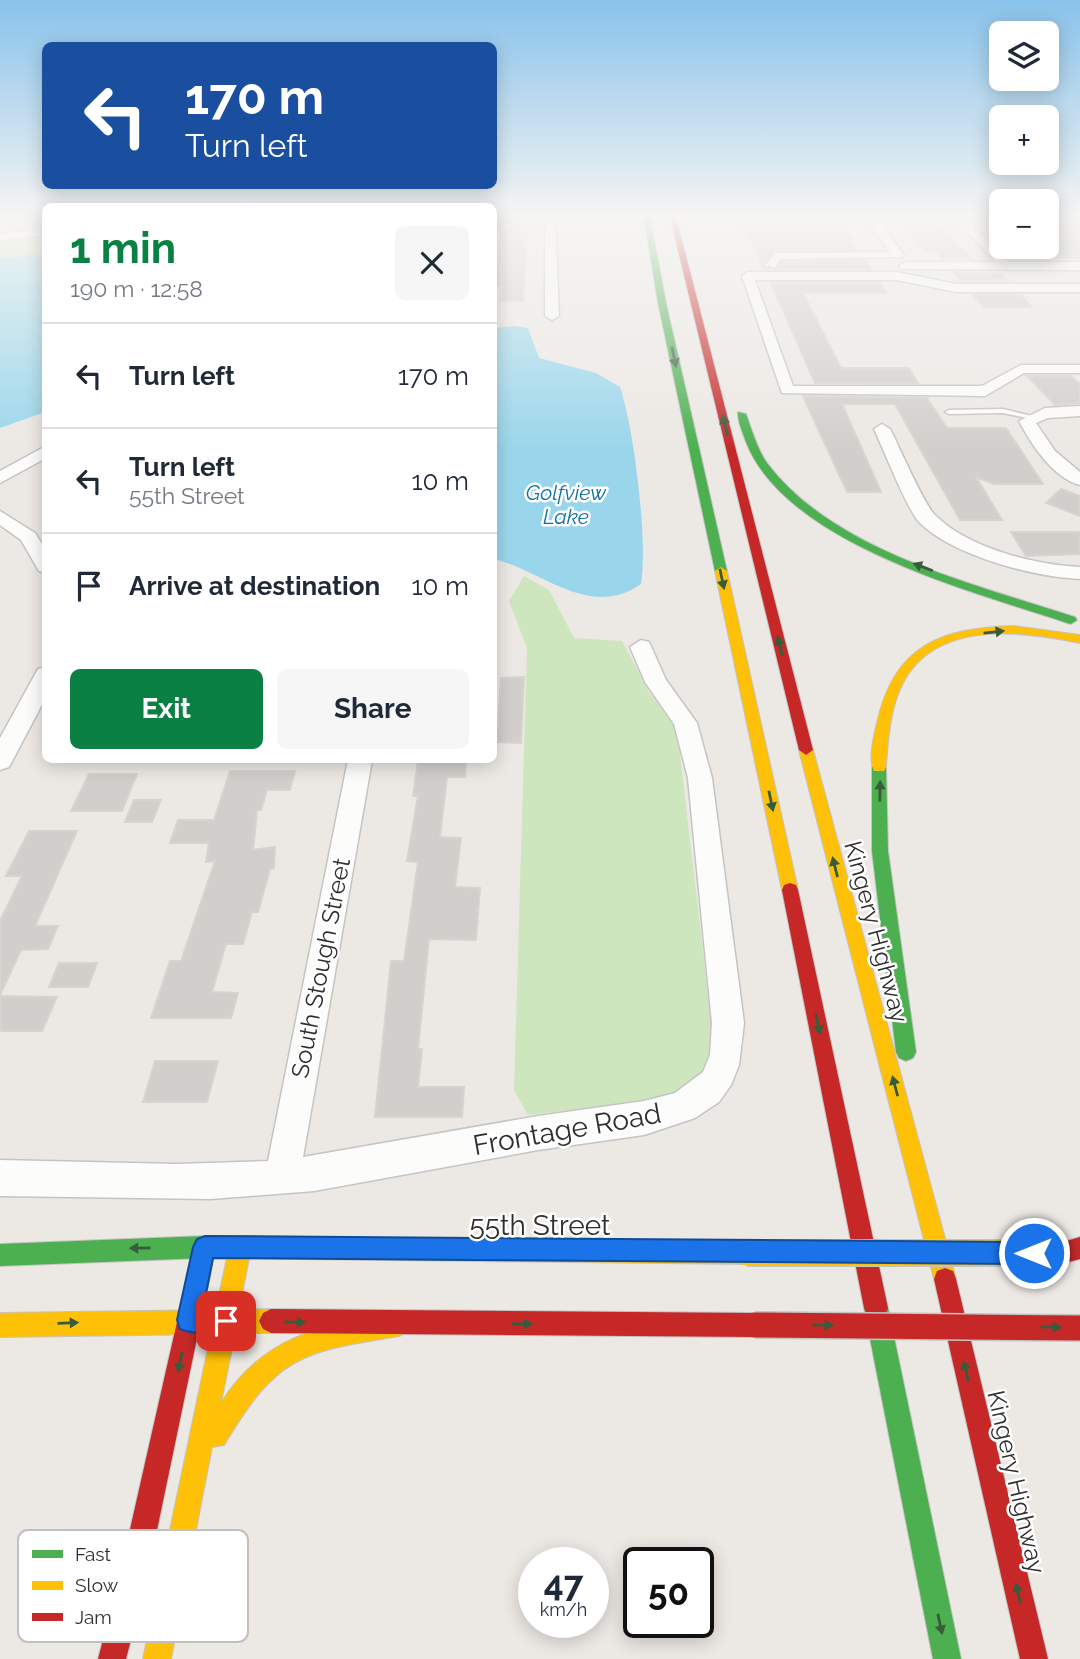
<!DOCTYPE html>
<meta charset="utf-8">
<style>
:root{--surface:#fff;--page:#f6f6f7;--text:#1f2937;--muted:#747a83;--line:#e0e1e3;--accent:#0b8043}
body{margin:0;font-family:Raleway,sans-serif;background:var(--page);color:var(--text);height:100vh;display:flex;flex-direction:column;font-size:26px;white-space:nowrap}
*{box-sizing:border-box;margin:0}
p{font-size:23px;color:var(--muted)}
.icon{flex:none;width:38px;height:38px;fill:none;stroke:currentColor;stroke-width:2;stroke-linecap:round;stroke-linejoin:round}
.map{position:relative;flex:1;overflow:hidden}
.panel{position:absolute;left:42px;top:203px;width:455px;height:560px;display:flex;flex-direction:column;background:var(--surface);border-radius:10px;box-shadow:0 4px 18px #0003}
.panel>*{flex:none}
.hud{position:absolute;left:42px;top:42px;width:455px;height:147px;border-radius:10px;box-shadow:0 4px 18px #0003;background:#1a4fa0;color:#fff;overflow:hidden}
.tools{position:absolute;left:989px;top:21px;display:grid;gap:14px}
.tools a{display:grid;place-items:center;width:70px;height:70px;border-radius:10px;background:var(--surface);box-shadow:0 4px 18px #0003;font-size:35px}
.speed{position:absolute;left:518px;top:1547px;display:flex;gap:14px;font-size:35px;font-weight:700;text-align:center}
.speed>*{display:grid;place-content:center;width:91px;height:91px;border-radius:50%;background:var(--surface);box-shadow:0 4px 18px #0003;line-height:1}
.speed small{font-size:18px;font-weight:400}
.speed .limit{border:4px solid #111;border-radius:10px;background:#fff;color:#111}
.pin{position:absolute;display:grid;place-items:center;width:60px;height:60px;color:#fff;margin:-30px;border-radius:14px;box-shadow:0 4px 10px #0006}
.me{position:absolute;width:77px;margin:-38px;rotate:270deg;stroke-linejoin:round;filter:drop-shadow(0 0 5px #0008)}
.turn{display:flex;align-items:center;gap:24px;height:147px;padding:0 28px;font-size:32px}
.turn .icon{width:91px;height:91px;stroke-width:2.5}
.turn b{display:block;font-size:49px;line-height:60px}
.round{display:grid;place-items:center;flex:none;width:74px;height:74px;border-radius:10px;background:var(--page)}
.headline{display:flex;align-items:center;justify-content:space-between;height:119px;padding:0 28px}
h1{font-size:42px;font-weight:700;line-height:52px;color:var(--accent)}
.action{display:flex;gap:14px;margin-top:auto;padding:14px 28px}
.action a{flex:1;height:80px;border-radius:10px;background:var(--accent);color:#fff;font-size:28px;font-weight:700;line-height:80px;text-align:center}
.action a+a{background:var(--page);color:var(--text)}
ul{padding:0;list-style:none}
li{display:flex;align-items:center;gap:21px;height:105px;padding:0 28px;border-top:2px solid var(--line)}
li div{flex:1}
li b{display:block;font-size:26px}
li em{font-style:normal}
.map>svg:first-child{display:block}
</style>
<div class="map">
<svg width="1080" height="1659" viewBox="0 0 1080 1659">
<rect width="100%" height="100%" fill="#ece8e4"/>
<g fill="#cee6be">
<polygon points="45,235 45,254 0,258 0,239"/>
<polygon points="524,576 549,590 574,638 622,641 649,692 677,729 715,1054 700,1082 663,1099 528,1115 514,1090 527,648 509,601"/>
</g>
<g fill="#99d6ec">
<polygon points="45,254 45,412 0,428 0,258"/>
<path d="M516,326L528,328L539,358L596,373L620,387C634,429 648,540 641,584C590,620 543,571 494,559V328Z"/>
</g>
<g fill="#d1cecb" stroke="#d7d4d0" stroke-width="2">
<polygon points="502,217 528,217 523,301 500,301 502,286 495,286"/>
<polygon points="740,217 778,217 785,232 846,232 858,250 776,250 762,265 770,269 763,269"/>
<polygon points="898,217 932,217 972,259 943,259 936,251 925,251"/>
<polygon points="1046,217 1071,217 1080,225 1080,258 1046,258"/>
<polygon points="865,260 871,269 777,269 782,262"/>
<polygon points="953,272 1001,274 1008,281 962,281"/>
<polygon points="771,283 880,283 887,293 803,293 841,368 909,368 918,383 815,383"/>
<polygon points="973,295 1021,295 1032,307 984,307"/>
<polygon points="1027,376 1071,376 1080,384 1080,403 1055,405"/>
<polygon points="803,396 927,398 947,428 1006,428 1043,484 994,484 976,477 1002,520 960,520 895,404 842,404 881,492 847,492"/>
<polygon points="1061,489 1080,496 1080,516 1046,503"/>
<polygon points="1011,532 1080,532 1080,554 1026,556"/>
<polygon points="524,677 521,743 497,742 501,678"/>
<polygon points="418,760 466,760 465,777 447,777 440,837 461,838 455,887 480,888 476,940 429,939 418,1049 422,1049 418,1087 464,1087 462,1117 375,1117 391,961 404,961 418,862 407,861 418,796 413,796"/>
<polygon points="230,771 295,771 290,790 267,790 261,810 257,810 253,850 275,847 274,868 270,869 258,912 252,912 243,944 226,944 212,992 238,993 231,1018 151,1018 170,961 181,961 215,861 206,862 209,843 170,843 178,820 214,820"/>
<polygon points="89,774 137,774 122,811 71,811"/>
<polygon points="134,800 161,800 152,822 125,822"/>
<polygon points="29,831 77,831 35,926 58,926 48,949 21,950 0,995 0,921 22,876 6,876"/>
<polygon points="59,963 97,963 88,987 49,987"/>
<polygon points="0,996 57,997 42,1031 0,1031"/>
<polygon points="155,1061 218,1061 207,1102 143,1102"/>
</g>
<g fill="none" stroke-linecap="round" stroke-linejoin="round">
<g stroke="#c5c4c5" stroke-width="3">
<g id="lane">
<polygon points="963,220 1001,220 1001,224 961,223"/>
<polygon points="1003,409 1036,417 1032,419 1003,413 949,414 945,412 949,410"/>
</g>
</g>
<g stroke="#c5c4c5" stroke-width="3">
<g id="street">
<polygon points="545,217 555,217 559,316 552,320 545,316"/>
<polygon points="865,217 876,217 904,255 902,257 780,259 775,268 765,265 776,253 890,252"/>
<polygon points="953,217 964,217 1009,262 1080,262 1080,270 901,269 899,266 905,262 996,262"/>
<polygon points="46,229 46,235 0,240 0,234"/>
<polygon points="748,272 897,272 956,284 1080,284 1080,292 956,292 897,280 755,280 793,386 982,386 1021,365 1080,365 1080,373 1024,373 985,396 782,393 742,276"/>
<path d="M1080,406V416L1048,418L1036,423L1055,451L1080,472V485C1053,478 1031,444 1019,421L1045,408Z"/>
<path d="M882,424L890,429C899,446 924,505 935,515C968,548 1035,565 1080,567V579C1034,577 953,556 919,522C907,509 883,448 874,429Z"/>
<polygon points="46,446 46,458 0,483 0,471"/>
<polygon points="0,511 35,533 46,550 46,573 39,571 21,540 0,525"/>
<polygon points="641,640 649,642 666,680 697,723 712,778 744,1023 739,1065 731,1085 719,1102 695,1118 644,1135 538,1150 314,1191 211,1199 0,1196 0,1160 176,1164 268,1161 348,760 372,760 303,1157 538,1116 644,1101 675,1093 703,1072 710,1055 712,1023 688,778 674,724 645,682 630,647"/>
<polygon points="46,667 46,697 9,767 0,770 0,738 38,669"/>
</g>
</g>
<g stroke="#c5c4c5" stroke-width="2">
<g id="fast">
<polygon points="644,217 650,217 666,303 727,571 721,575 715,571 658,303"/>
<path d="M738,412L746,414C752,430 757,449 767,463C834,552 975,584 1075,617L1077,620L1071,624L1067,623C972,591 786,544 746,442C743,433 737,421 738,412Z"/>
<polygon points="879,762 886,767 888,851 916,1052 913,1058 906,1061 899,1058 896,1052 872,851 872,767"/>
<polygon points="205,1236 475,1239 483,1242 486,1250 483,1258 475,1261 205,1258 0,1266 0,1244"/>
<polygon points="876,1296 884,1300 888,1308 961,1659 933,1659 864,1308 868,1300"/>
</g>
</g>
<g stroke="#c5c4c5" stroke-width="2">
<g id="slow">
<polygon points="721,567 727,571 798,890 796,895 790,897 784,895 782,890 715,571"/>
<path d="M1014,626L1080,635V643C1028,632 950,621 912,669C891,695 888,735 886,767L884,771H874C868,758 874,736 877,723C894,645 941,628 1014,626Z"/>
<polygon points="806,745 813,750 956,1279 953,1287 945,1290 937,1287 934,1279 799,750"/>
<path d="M240,1237L248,1240L251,1248L239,1310L271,1309L279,1313L283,1321L279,1329L271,1333H235L221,1403C264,1334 324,1325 399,1312L407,1316L411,1324L407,1332L399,1336C300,1352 277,1356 224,1445L212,1447L171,1659H143L211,1334L0,1337V1313L216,1310L229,1248L232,1240Z"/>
<polygon points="475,1239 747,1242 755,1245 758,1253 755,1261 747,1264 475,1261 467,1258 464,1250 467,1242"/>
</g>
</g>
<g stroke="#c5c4c5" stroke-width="2">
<g id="jam">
<polygon points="670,217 676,217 813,750 806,755 799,750"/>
<polygon points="790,883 796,885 798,890 888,1308 884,1316 876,1320 868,1316 864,1308 782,890 784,885"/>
<polygon points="205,1236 213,1239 216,1247 147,1578 126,1659 98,1659 119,1578 194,1247 197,1239"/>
<polygon points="1080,1237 1080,1259 1061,1264 1053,1261 1050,1253 1053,1245"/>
<polygon points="945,1268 953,1271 956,1279 1048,1659 1020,1659 934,1279 937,1271"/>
<polygon points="271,1309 755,1313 763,1317 767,1325 763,1333 755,1337 271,1333 263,1329 259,1321 263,1313"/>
</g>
</g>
<use href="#lane" fill="#fcfcfb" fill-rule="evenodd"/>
<use href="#street" fill="#fcfcfb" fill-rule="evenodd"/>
<use href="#fast" fill="#4caf50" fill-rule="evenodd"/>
<use href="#slow" fill="#ffc107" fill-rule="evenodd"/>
<use href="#jam" fill="#c62828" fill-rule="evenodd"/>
<g stroke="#c5c4c5" stroke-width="28" stroke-linecap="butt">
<polyline id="slow-bridge" points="747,1253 1007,1253"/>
</g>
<g stroke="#c5c4c5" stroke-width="28" stroke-linecap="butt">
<polyline id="jam-bridge" points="755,1325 1080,1328"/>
</g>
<use href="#slow-bridge" stroke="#ffc107" stroke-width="25"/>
<use href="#jam-bridge" stroke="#c62828" stroke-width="25"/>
</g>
<defs><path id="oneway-solid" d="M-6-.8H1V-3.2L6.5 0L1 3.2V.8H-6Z" transform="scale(1.75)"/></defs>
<g fill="#385b3a">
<use href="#oneway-solid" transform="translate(674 357) rotate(78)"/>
<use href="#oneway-solid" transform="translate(725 425) rotate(-104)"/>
<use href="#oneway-solid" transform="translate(923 567) rotate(-159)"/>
<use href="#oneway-solid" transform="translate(722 579) rotate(78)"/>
<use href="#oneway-solid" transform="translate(994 632) rotate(-6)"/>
<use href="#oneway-solid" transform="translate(780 646) rotate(-104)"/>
<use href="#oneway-solid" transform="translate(880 791) rotate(-89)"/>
<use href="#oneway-solid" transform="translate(771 801) rotate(78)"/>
<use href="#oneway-solid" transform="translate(835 867) rotate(-104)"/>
<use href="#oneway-solid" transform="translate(818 1024) rotate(79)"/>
<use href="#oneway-solid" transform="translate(895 1086) rotate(-105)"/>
<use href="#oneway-solid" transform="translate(140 1248) rotate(179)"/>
<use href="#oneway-solid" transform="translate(295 1322) rotate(1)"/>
<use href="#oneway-solid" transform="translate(68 1323) rotate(-2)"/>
<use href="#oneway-solid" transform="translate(522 1324)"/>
<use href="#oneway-solid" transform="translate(823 1325) rotate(1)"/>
<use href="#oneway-solid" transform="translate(1051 1327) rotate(1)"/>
<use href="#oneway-solid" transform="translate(180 1362) rotate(102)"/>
<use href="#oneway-solid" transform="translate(966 1371) rotate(-103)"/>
<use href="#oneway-solid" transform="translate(1018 1593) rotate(-103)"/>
<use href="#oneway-solid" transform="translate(940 1624) rotate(78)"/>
</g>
<linearGradient id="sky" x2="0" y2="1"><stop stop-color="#88c2ea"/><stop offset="0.48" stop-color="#f6f5f3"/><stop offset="1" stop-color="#f6f5f3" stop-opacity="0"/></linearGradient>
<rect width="1080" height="450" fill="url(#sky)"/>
<path fill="#1a73e8" stroke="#114b97" stroke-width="2" d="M205,1236L1034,1242L1042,1245L1045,1253L1042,1261L1034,1264L213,1258L203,1309H226L235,1312L238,1321L235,1329C220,1335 195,1335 180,1329L177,1320L193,1247L197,1239Z"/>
<g text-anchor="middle" stroke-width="5" stroke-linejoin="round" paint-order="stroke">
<g font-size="21" font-style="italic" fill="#0d6fa3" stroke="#fff">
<text x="566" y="500">Golfview<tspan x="566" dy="24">Lake</tspan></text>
</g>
<g font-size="24" fill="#2e2e2e" stroke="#fff">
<text transform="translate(876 932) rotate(75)" y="8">Kingery Highway</text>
<text transform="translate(321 968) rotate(-79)" y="8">South Stough Street</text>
<text transform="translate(1016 1482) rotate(77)" y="8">Kingery Highway</text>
</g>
<g font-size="28" fill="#2e2e2e" stroke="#fff">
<text transform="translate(567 1129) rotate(-10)" y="10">Frontage Road</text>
<text x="540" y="1235">55th Street</text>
</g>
</g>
<rect x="18" y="1530" width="230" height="112" rx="10" fill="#fff" stroke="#c0c0c0" stroke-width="2"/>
<rect x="32" y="1550" width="31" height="8" fill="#4caf50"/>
<rect x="32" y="1581" width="31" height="9" fill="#ffc107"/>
<rect x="32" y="1613" width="31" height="8" fill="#c62828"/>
<g font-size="19" fill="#2e2e2e">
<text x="75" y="1561">Fast</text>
<text x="75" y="1592">Slow</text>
<text x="75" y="1624">Jam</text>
</g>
</svg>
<div class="tools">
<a><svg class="icon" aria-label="layers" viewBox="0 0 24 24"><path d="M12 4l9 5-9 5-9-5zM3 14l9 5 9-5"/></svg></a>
<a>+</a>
<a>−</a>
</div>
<div class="speed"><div>47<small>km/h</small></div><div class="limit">50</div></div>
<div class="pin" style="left:226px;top:1321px;background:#d93025"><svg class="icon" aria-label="arrive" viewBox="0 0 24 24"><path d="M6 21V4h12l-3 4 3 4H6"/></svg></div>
<svg class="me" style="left:1034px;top:1253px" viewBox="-20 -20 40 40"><circle r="17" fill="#1a73e8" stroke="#fff" stroke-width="3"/><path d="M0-11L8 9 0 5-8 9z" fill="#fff"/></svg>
<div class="hud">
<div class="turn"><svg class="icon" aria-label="left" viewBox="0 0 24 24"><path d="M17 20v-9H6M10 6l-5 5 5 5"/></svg><div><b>170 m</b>Turn left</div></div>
</div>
<section class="panel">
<div class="headline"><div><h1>1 min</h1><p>190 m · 12:58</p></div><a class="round"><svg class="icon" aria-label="close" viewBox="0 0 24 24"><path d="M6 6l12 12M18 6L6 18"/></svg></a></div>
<ul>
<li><svg class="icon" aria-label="left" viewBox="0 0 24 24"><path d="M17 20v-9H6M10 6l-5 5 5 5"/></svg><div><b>Turn left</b></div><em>170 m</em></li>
<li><svg class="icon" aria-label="left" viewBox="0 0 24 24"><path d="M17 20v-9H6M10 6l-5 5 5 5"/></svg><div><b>Turn left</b><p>55th Street</p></div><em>10 m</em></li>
<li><svg class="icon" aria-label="arrive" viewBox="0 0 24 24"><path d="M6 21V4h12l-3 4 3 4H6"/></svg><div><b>Arrive at destination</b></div><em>10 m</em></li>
</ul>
<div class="action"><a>Exit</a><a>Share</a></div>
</section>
</div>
